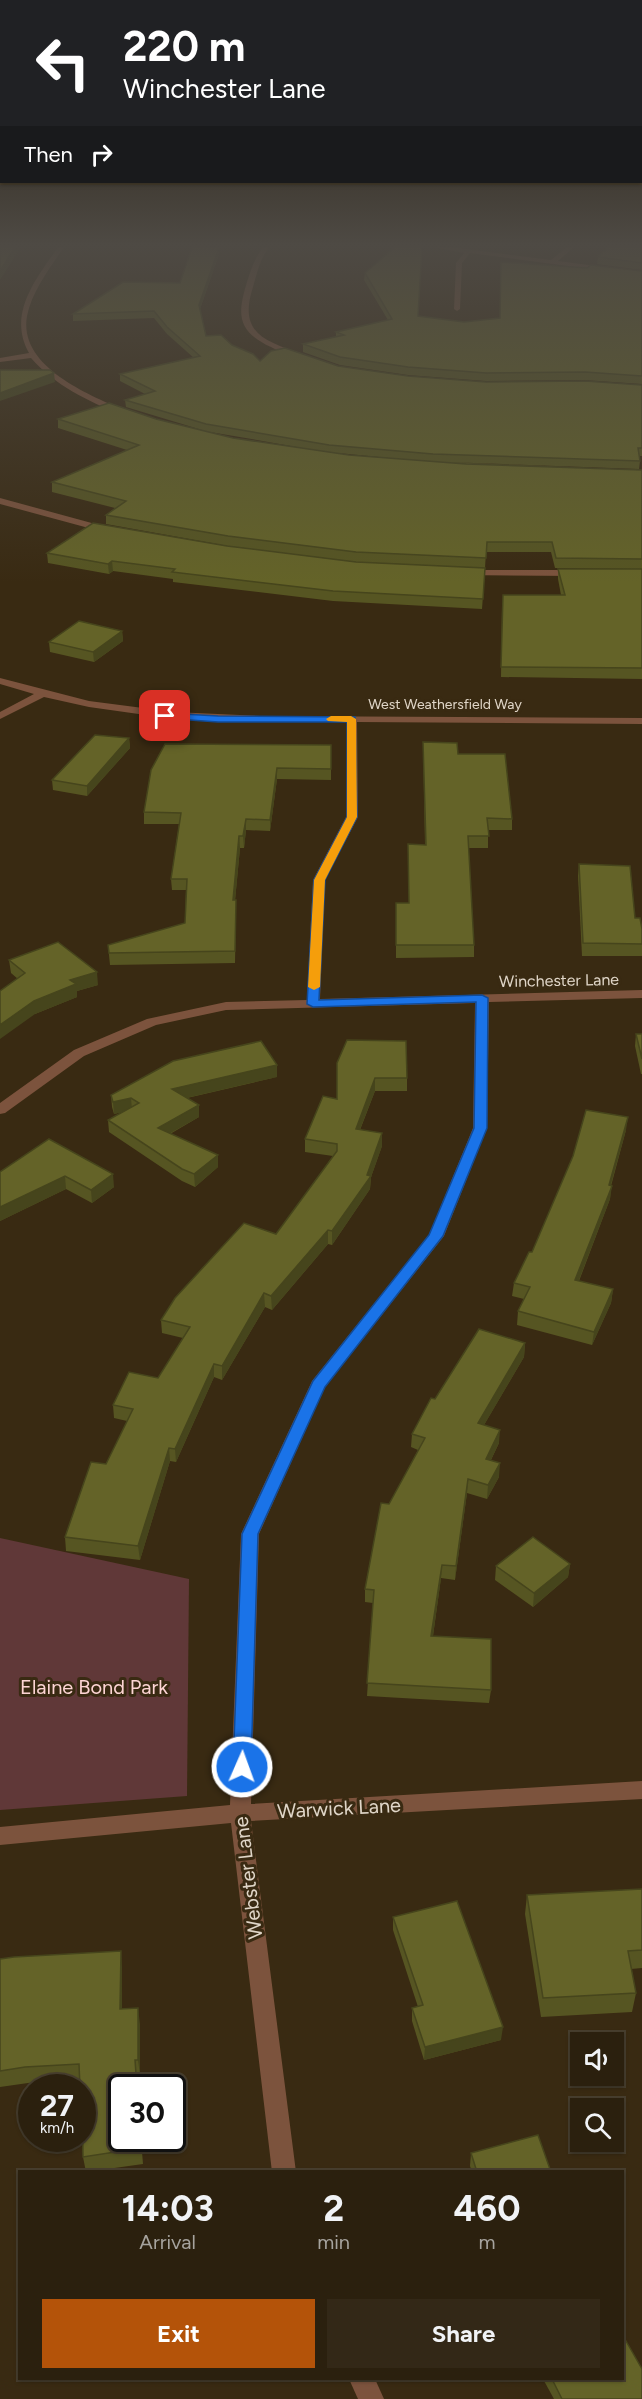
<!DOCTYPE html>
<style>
:root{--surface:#2b200e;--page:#332817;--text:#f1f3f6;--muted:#a6a39e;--line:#473e2e;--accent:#b45309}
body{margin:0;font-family:Figtree,sans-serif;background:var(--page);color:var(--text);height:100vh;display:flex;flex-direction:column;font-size:22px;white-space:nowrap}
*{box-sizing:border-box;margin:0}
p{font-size:20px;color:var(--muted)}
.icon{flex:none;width:33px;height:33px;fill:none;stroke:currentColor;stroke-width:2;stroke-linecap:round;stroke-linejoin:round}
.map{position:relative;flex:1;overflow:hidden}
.panel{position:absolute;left:18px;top:2170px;width:606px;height:210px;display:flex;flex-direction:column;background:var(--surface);border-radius:0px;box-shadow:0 2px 4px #0004,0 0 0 2px var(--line)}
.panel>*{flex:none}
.hud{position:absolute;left:0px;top:0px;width:642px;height:183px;box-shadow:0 2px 4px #0004,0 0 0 2px var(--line);background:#202124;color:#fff;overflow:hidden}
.tools{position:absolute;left:570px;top:2032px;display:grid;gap:12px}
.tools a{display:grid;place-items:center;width:54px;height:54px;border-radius:0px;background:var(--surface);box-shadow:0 2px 4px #0004,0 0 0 2px var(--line);font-size:30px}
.speed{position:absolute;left:18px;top:2074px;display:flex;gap:12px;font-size:30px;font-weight:700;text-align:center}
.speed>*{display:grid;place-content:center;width:78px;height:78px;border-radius:50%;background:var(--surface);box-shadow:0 2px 4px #0004,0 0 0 2px var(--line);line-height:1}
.speed small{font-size:15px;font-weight:400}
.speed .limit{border:3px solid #111;border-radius:9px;background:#fff;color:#111}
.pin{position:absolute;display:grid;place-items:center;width:51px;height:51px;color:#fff;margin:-26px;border-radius:12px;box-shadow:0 3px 9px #0006}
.me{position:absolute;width:66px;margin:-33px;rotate:2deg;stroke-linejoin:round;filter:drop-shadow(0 0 4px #0008)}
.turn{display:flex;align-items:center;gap:21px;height:126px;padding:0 24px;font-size:27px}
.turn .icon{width:78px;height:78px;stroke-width:2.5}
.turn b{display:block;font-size:42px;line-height:51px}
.then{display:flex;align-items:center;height:57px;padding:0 24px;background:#0003;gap:12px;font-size:22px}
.eta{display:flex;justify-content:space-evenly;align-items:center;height:102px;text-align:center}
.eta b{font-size:36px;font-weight:700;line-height:42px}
.button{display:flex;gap:12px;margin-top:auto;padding:12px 24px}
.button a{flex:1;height:69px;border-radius:0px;background:var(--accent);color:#fff;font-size:24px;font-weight:700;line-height:69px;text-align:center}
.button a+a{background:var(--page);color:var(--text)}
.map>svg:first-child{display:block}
</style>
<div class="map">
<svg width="642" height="2399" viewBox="0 0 642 2399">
<rect width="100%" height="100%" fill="#392a12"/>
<polygon fill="#603838" points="0,1538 189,1579 187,1796 0,1810"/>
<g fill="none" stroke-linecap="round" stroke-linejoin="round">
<g fill="#7c533d" fill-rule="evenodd">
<path d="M58,247H64C50,268 32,291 27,316C18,367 90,395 126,411V415H120C88,400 55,386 31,358L0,362V358L29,353C7,314 36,279 58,247Z"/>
<path d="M263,247H269C260,259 257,273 253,287C238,333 264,341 303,354V358C292,358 281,352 271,347C237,331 237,315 247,282C251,269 255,258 263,247Z"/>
<polygon points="433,247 451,247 551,260 567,247 574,247 558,261 642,272 642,276 470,253 462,263 460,309 457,311 454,309 456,263 464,253"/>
<polygon points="0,498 110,528 111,530 107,533 0,504"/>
<polygon points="464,570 578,570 583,573 578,576 461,575 461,571"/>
<polygon points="0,678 89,701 174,712 260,716 642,718 642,724 357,722 358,817 325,880 320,999 642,990 642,998 489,1002 487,1128 444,1236 325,1387 259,1534 251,1804 642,1781 642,1799 251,1821 296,2172 272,2172 231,1823 0,1845 0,1827 230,1805 241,1534 312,1381 429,1235 473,1128 475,1003 226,1010 156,1025 84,1056 5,1113 0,1114 0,1103 74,1050 147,1019 226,1002 307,1000 313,880 346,817 347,722 174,719 89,707 44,697 0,719 0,712 34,694 0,684"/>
<polygon points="349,2379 375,2379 384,2399 358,2399"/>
</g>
</g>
<g fill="#565522" fill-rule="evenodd">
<polygon points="642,247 642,270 597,264 598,257"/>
<path d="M219,248V254L200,309L206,336L232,345L260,361L338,366L408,376L486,382L642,385V456H639L640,461L639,469L445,462L642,470V569L555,568L551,552H486L485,568L356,562L228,546L106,524V515L115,508L52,492V482L127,450L58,428V419H156L202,430L126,407L125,400L145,394L120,381V374L194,358L167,334L154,318L73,321V314L180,283ZM210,432L257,440L302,448L233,438ZM338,453L399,459L349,455Z"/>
<polygon points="587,268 642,271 642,384 584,380 486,381 408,375 340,365 303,352 303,344 336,337 336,332 388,320 364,280 365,273 419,316 464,322 500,318"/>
<polygon points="227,546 356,562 485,568 482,609 333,601 173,582 173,579 113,571 109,574 48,563 47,553"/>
<polygon points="558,569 642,569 642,679 501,677 502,605 561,595 558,579"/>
<polygon points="122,631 123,641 94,662 50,652 49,642"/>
<polygon points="129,738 130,748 87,796 53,790 52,780"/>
<polygon points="423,742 458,754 512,819 512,830 488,830 488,848 468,848 474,945 474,957 396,958 396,903 409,903 408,844 425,845"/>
<polygon points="331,745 331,780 277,779 270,831 246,830 244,848 240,848 235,900 236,912 235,963 110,965 108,945 185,923 186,890 172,890 171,879 179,824 144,824 144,812"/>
<polygon points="579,864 642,929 642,956 582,956 578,876"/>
<polygon points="9,960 98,985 77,991 77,997 35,1014 18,979 11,973"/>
<polygon points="636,1034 642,1034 642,1074 641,1074 635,1046"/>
<polygon points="337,1063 407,1078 407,1091 375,1091 360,1130 382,1146 371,1177 370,1189 332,1245 328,1244 272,1310 265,1307 222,1380 214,1377 176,1462 170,1461 140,1560 66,1551 65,1537 106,1464 127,1421 114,1418 113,1405 158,1378 183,1338 162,1333 161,1320 276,1234 333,1156 305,1152 305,1139 337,1099"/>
<polygon points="277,1077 187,1098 199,1117 170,1134 218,1167 195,1187 182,1181 109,1132 108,1120 122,1112 114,1114 112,1107 111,1095"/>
<polygon points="626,1130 611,1186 610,1199 579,1281 613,1289 611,1303 592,1345 517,1325 518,1311 524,1299 512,1296 514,1283 532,1252"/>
<polygon points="49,1139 114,1187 92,1203 66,1189 0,1221 0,1172"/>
<polygon points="525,1343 524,1357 484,1425 499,1443 491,1460 499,1477 487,1499 467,1493 455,1580 441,1578 433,1636 491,1690 489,1703 367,1696 373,1603 365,1602 365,1589 389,1504 418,1450 411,1447 412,1434 435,1399"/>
<polygon points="570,1564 568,1577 533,1607 495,1580 496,1566"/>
<polygon points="642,1889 642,1968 631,1969 636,1993 632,2012 541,2017 525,1914 527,1895"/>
<polygon points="393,1917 501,2040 424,2060 412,2021 412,2008 418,2007 393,1930"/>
<polygon points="0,1959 122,1967 122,2009 140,2024 140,2075 136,2076 137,2088 122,2088 122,2139 141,2139 143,2164 86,2172 83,2157 79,2079 28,2083 0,2087"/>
<polygon points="471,2153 551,2172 472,2172 470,2166"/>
<polygon points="543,2379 622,2379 642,2399 554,2399"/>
</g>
<g fill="#46451c">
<polygon points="15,247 21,247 0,280 0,271"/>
<polygon points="219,248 219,254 199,312 199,305"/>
<polygon points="54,373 55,382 0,401 0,393"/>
<polygon points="112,561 113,571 109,574 108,564"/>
<polygon points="122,631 123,641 94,662 93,652"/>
<polygon points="129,738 130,748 87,796 87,786"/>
<polygon points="277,768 277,779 270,831 270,820"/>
<polygon points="246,819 246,830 244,848 243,836"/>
<polygon points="239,836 240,848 234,912 233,900"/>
<polygon points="97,972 98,985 77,991 77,997 35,1014 0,1039 0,1025 34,1001 70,980"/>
<polygon points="277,1065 277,1077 173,1101 172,1089"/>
<polygon points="375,1078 375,1091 355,1142 356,1129"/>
<polygon points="131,1098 132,1110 114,1114 113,1102"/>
<polygon points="199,1105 199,1117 158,1140 158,1128"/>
<polygon points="628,1117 626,1130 608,1195 612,1186 610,1199 574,1293 575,1280 609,1185"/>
<polygon points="382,1133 382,1146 371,1177 370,1189 332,1245 332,1231 367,1175"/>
<polygon points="218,1155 218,1167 195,1187 194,1174"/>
<polygon points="113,1174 114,1187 92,1203 91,1190"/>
<polygon points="65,1176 66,1189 0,1221 0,1207"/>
<polygon points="328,1230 328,1244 272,1310 271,1296"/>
<polygon points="613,1289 611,1303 592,1345 594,1332"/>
<polygon points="264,1293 265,1307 222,1380 222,1366"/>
<polygon points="525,1343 524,1357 477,1437 478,1423"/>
<polygon points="214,1364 214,1377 176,1462 175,1449"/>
<polygon points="500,1430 499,1443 485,1472 486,1459"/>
<polygon points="169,1448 170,1461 140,1560 138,1546"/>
<polygon points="500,1463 499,1477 487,1499 488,1485"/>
<polygon points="468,1479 467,1493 455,1580 456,1566"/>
<polygon points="570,1564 568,1577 533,1607 534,1593"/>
<polygon points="442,1565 441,1578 431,1650 431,1636"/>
<polygon points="121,1951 122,1967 122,2025 120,2009"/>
<polygon points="138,2008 140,2024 140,2075 138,2060"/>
<polygon points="503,2027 501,2040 424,2060 425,2047"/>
</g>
<g fill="#646328" stroke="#46451c" stroke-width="1.5">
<polygon points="0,247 15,247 0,271"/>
<polygon points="192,247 219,248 199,305 206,336 221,335 232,345 253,354 260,361 271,351 285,348 338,366 408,376 486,382 585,381 642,385 642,448 638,448 640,461 433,454 329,445 206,424 125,400 155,391 120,374 200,356 167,327 154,311 73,314 123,282 180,283"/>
<polygon points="395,247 422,247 418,316 464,322 500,318 501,262 587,268 591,265 642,271 642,376 585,372 486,373 408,367 340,357 303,344 344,335 336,332 392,319 365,273"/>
<polygon points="608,247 642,247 642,263 598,257"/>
<polygon points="0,370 50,370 54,373 0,393"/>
<polygon points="109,403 156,419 233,438 349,455 466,464 642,470 642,559 556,558 552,542 487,542 486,558 356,552 228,536 106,515 126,501 52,482 139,445 58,419"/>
<polygon points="93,523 227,546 356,562 485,568 483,599 333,591 172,572 175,569 112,561 108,564 47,553"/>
<polygon points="558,569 642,569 642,668 501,667 503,595 565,595"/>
<polygon points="79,621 122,631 93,652 49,642"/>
<polygon points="95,735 129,738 87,786 52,780"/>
<polygon points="423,742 457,743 458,754 505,754 512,819 487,818 489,836 468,836 474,945 396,945 396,903 409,903 408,844 426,845"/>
<polygon points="165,744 331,745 331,769 277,768 270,820 246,819 243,836 239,836 233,900 236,900 235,951 109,953 108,945 185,923 187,879 171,879 181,813 144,812 151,770"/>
<polygon points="579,864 630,866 635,918 640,918 642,929 642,944 583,943"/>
<polygon points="58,942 97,972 70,980 76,984 34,1001 0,1025 0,991 25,973 9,960"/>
<polygon points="636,1034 642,1034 642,1059"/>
<polygon points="347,1040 406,1041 407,1078 375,1078 356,1129 382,1133 367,1175 371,1176 332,1231 328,1230 271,1296 264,1293 222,1366 214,1364 175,1449 169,1448 138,1546 65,1537 91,1462 106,1464 133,1409 113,1405 129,1372 158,1378 190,1327 161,1320 175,1298 244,1223 276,1234 337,1151 337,1144 305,1139 323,1096 337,1099 337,1063"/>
<polygon points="261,1041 277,1065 172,1089 199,1105 158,1128 218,1155 194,1174 182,1169 108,1120 139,1103 131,1098 113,1102 111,1095 173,1061"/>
<polygon points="586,1110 628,1117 609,1185 612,1186 575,1280 613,1289 594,1332 518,1311 530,1287 514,1283 529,1252 532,1252 573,1156"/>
<polygon points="49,1139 113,1174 91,1190 65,1176 0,1207 0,1172"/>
<polygon points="479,1329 525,1343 478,1423 500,1430 486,1459 500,1463 488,1485 468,1479 456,1566 442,1565 431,1636 491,1639 491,1690 367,1683 374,1590 365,1589 381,1503 389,1504 425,1438 412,1434 431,1398 435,1399"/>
<polygon points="533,1537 570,1564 534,1593 496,1566"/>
<polygon points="642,1889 642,1950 628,1951 636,1993 543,1998 527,1895"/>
<polygon points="457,1901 503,2027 425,2047 412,2008 423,2005 393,1917"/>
<polygon points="121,1951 120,2009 138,2008 138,2060 135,2060 137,2088 122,2088 122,2139 141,2139 141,2148 83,2157 82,2088 80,2088 79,2064 25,2067 0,2071 0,1959 14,1957"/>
<polygon points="538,2135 551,2172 477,2172 471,2153"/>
<polygon points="622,2334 642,2369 642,2399 562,2399 552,2379 622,2379"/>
</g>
<linearGradient id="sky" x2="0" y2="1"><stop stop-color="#1f170a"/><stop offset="0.42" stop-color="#4e4a44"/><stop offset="1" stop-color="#4e4a44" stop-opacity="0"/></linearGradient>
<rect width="642" height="583" fill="url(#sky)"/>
<polygon fill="#1a73e8" stroke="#114b97" stroke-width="1.5" points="165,713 218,716 355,717 357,817 325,880 319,1000 482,995 488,998 487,1128 443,1236 325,1387 258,1534 251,1767 248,1772 242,1774 235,1772 233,1767 242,1534 313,1381 429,1235 474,1128 476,1002 313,1007 307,1004 314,880 347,817 347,722 218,722 162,718 160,716"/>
<polygon fill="#f59e0b" points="331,716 351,716 356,719 357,817 325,880 320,987 314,990 308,987 314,880 347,817 347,722 328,721 326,719"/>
<g text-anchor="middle" stroke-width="6" stroke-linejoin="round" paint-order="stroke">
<g font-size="14" fill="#e0d6c8" stroke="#392a12">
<text x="445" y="709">West Weathersfield Way</text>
</g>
<g font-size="16" fill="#e0d6c8" stroke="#392a12">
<text transform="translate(559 980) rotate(-1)" y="6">Winchester Lane</text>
</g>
<g font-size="20" fill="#fdd5d4" stroke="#392a12">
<text x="94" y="1694">Elaine Bond Park</text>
</g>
<g font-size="20" fill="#e0d6c8" stroke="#392a12">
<text transform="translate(339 1808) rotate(-3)" y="7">Warwick Lane</text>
<text transform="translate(248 1878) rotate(-97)" y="7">Webster Lane</text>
</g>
</g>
</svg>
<div class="tools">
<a><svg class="icon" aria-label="sound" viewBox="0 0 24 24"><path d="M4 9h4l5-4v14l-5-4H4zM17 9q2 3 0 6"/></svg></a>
<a><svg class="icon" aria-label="search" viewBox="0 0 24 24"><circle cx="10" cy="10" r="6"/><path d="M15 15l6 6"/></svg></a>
</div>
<div class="speed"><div>27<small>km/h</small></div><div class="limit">30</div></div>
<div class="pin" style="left:165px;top:716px;background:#d93025"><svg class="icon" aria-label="arrive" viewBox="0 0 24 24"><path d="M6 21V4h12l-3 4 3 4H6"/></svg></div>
<svg class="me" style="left:242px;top:1767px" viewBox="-20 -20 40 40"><circle r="17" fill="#1a73e8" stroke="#fff" stroke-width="3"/><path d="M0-11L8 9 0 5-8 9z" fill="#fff"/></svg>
<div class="hud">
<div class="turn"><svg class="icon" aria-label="left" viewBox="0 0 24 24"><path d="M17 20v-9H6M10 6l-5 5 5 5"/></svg><div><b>220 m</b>Winchester Lane</div></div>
<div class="then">Then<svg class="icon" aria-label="right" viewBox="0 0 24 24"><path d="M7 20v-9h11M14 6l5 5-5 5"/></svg></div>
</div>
<section class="panel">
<div class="eta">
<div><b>14:03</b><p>Arrival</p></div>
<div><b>2</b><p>min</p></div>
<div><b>460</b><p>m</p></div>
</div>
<div class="button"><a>Exit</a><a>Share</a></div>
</section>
</div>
